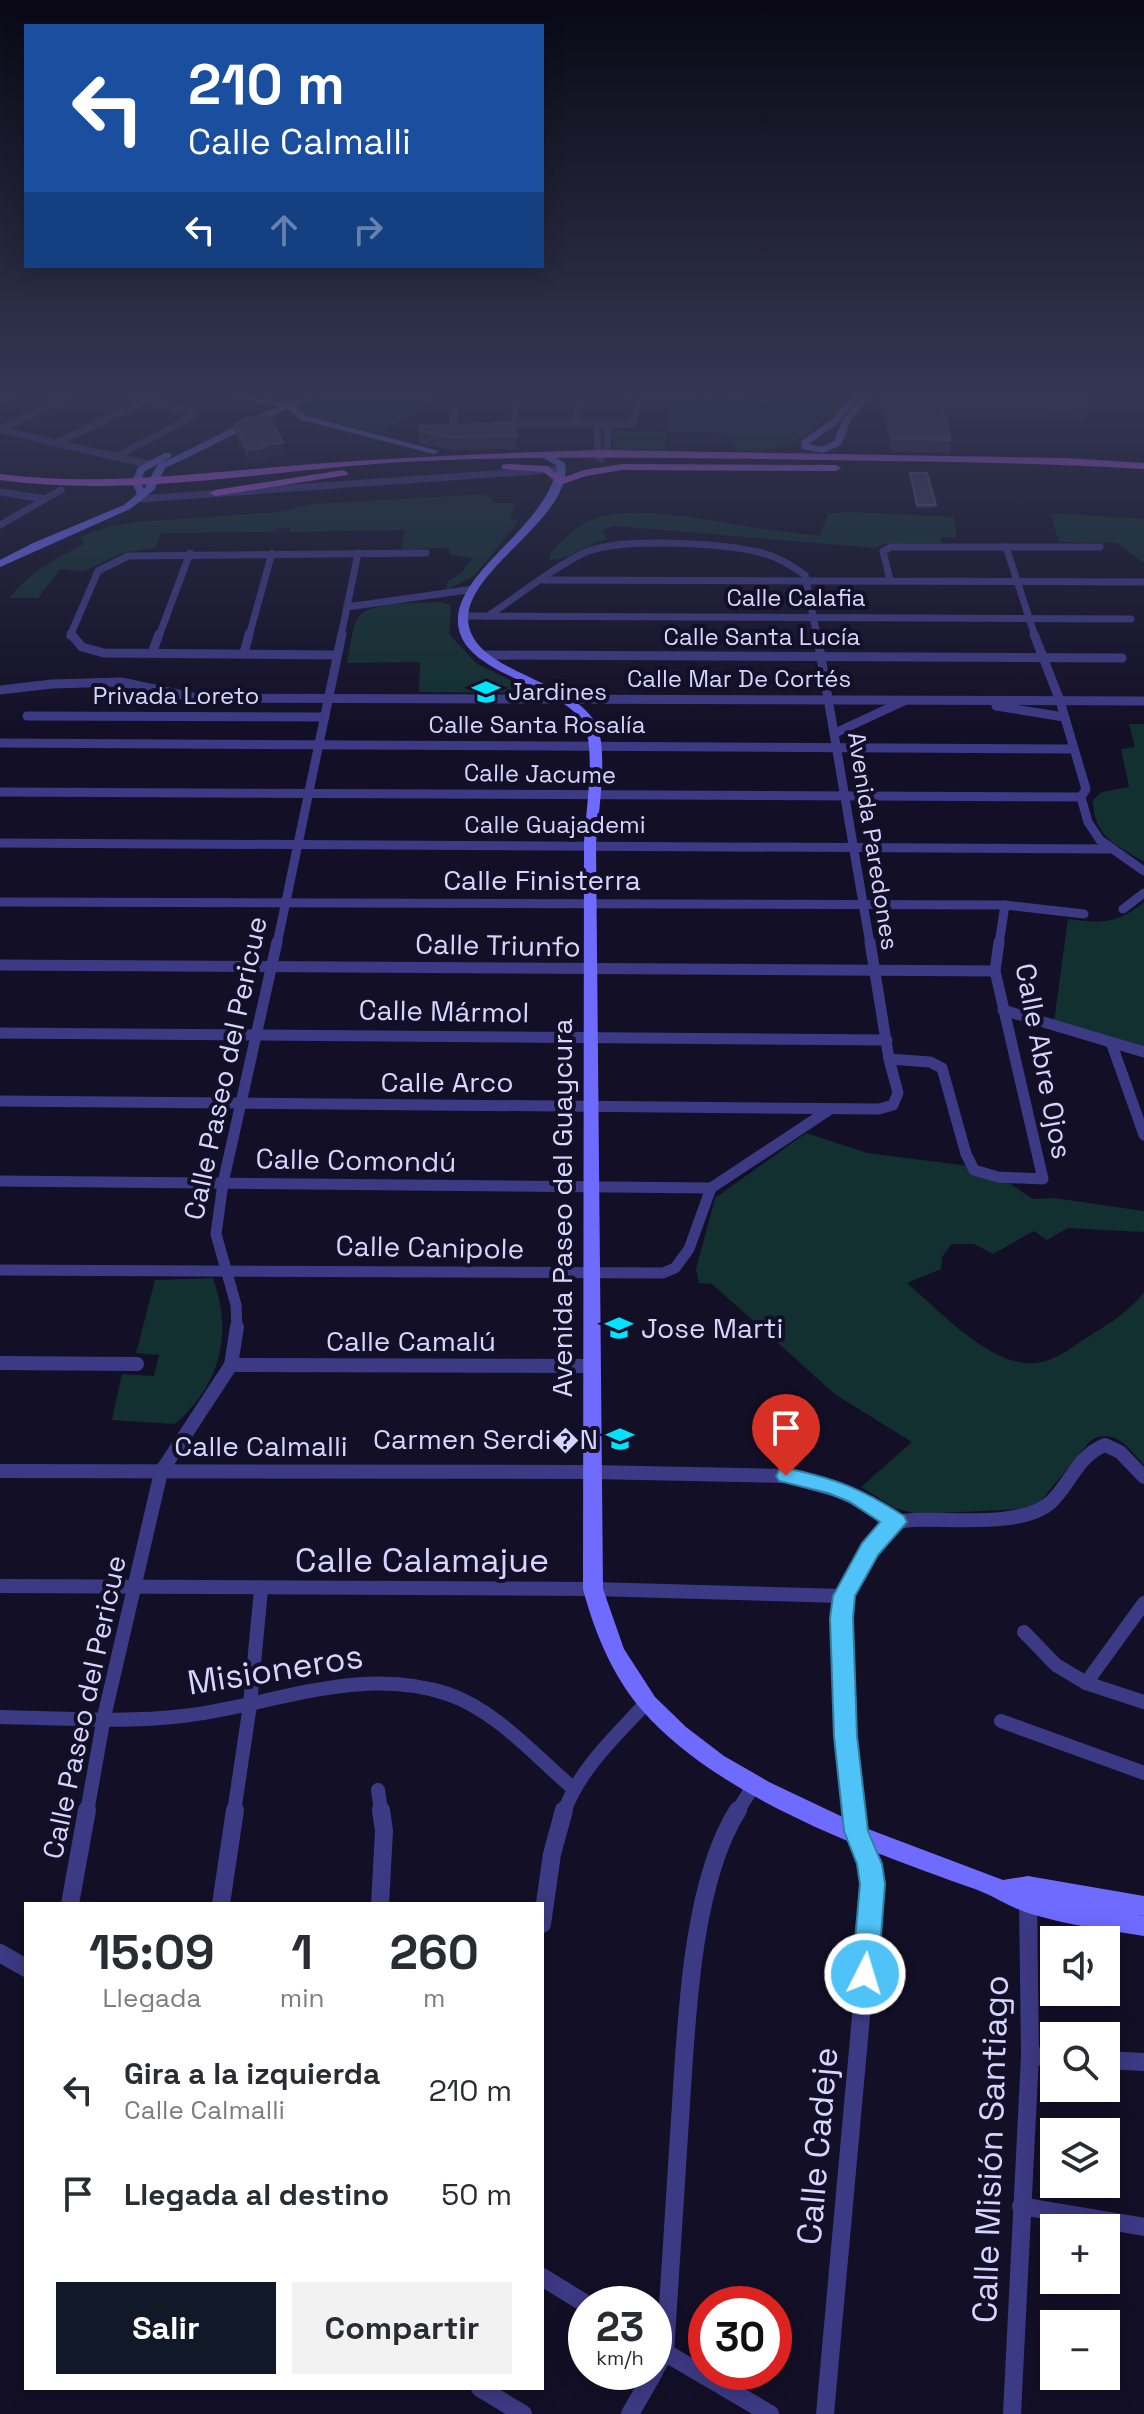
<!DOCTYPE html>
<html lang="es">
<meta charset="utf-8">
<style>
:root{--surface:#fff;--page:#f2f2f3;--text:#2b2b33;--muted:#7c7c81;--accent:#111827}
body{margin:0;font-family:"Space Grotesk",sans-serif;background:var(--page);color:var(--text);height:100vh;display:flex;flex-direction:column;font-size:30px;white-space:nowrap}
*{box-sizing:border-box;margin:0}
p{font-size:26px;color:var(--muted)}
.icon{flex:none;width:44px;height:44px;fill:none;stroke:currentColor;stroke-width:2;stroke-linecap:round;stroke-linejoin:round}
.map{position:relative;flex:1;overflow:hidden}
.panel{position:absolute;left:24px;top:1902px;width:520px;height:488px;display:flex;flex-direction:column;background:var(--surface);border-radius:0px;box-shadow:0 4px 20px #0003}
.panel>*{flex:none}
.guide{position:absolute;left:24px;top:24px;width:520px;height:244px;border-radius:0px;box-shadow:0 4px 20px #0003;background:#1a4fa0;color:#fff;overflow:hidden}
.controls{position:absolute;left:1040px;top:1926px;display:grid;gap:16px}
.controls a{display:grid;place-items:center;width:80px;height:80px;border-radius:0px;background:var(--surface);box-shadow:0 4px 20px #0003;font-size:40px}
.speed{position:absolute;left:568px;top:2286px;display:flex;gap:16px;font-size:40px;font-weight:700;text-align:center}
.speed>*{display:grid;place-content:center;width:104px;height:104px;border-radius:50%;background:var(--surface);box-shadow:0 4px 20px #0003;line-height:1}
.speed small{font-size:20px;font-weight:400}
.speed .limit{border:12px solid #d22;background:#fff;color:#111}
.pin{position:absolute;display:grid;place-items:center;width:68px;height:68px;color:#fff;margin:-82px -34px;border-radius:50% 50% 50% 0;rotate:-45deg;box-shadow:0 0 8px #0007}
.pin .icon{rotate:45deg}
.me{position:absolute;width:88px;margin:-44px;rotate:5deg;stroke-linejoin:round;filter:drop-shadow(0 0 6px #0008)}
.turn{display:flex;align-items:center;gap:28px;height:168px;padding:0 32px;font-size:36px}
.turn .icon{width:104px;height:104px;stroke-width:2.5}
.turn b{display:block;font-size:56px;line-height:68px}
.lanes{display:flex;align-items:center;height:76px;padding:0 32px;background:#0003;justify-content:center;gap:40px;direction:ltr}
.lanes .off{opacity:.35}
.eta{display:flex;justify-content:space-evenly;align-items:center;height:136px;text-align:center}
.eta b{font-size:48px;font-weight:700;line-height:56px}
.action{display:flex;gap:16px;margin-top:auto;padding:16px 32px}
.action a{flex:1;height:92px;border-radius:0px;background:var(--accent);color:#fff;font-size:32px;font-weight:700;line-height:92px;text-align:center}
.action a+a{background:var(--page);color:var(--text)}
ul{padding:0;list-style:none}
li{display:flex;align-items:center;gap:24px;height:104px;padding:0 32px}
li div{flex:1}
li b{display:block;font-size:30px}
li em{font-style:normal}
.map>svg:first-child{display:block}
</style>
<div class="map">
<svg width="1144" height="2414" viewBox="0 0 1144 2414">
<rect width="100%" height="100%" fill="#130f26"/>
<g fill="#12302f">
<polygon points="339,389 412,389 452,397 376,433 311,416 301,411 308,401"/>
<path d="M572,397L833,401L840,402C807,439 788,451 738,451L726,433L668,432V401Z"/>
<polygon points="614,431 666,432 665,451 612,450"/>
<path d="M486,494L496,503H517L510,518L519,521L475,575L447,590V582L461,573L473,558L451,555L448,548L402,549L405,530L290,532V528L276,529L275,532L161,533L155,548L122,553L84,571L60,569L38,598H10C29,572 56,558 84,544L80,537L107,527L136,522L279,512L313,504Z"/>
<path d="M850,512L954,517L957,538L941,537L942,543L883,544L876,548L614,526L602,530L607,539C587,544 569,560 550,560L551,552C562,542 575,527 589,521C644,497 756,534 820,535L828,514Z"/>
<polygon points="1051,513 1144,519 1144,563 1117,543 1059,542"/>
<path d="M440,602L451,605L449,634L477,664L537,693L419,692L420,662L347,663C350,649 351,629 358,618C367,601 422,603 440,602Z"/>
<path d="M1129,724H1144V862C1115,844 1094,838 1093,800L1102,792L1129,787L1121,749L1135,747Z"/>
<path d="M1144,902V1047L1054,1022L1068,919C1102,923 1116,925 1144,902Z"/>
<path d="M806,1133L867,1153L969,1166L1006,1181L1033,1199L1054,1198L1144,1211V1232L1068,1228L1047,1240L1034,1231L993,1254L974,1244H952L942,1257L941,1269L907,1283C939,1310 991,1368 1036,1363C1055,1361 1071,1348 1086,1338C1109,1324 1128,1313 1144,1292V1465C1129,1448 1113,1426 1090,1441L1040,1502L1022,1509L918,1514L895,1508L861,1487L912,1442L836,1395L712,1284L699,1283L696,1269L715,1198Z"/>
<path d="M213,1278C233,1334 221,1384 175,1424L112,1420L122,1374L154,1376L159,1355L136,1353L155,1280Z"/>
</g>
<g fill="none" stroke-linecap="round" stroke-linejoin="round">
<g stroke="#3d3a85" stroke-width="7">
<polyline points="106,389 191,411 195,415 116,457"/>
<polyline points="424,389 448,393"/>
<polyline points="0,401 23,389"/>
<polyline points="497,424 633,424 637,405"/>
<polyline points="514,424 516,404"/>
<polyline points="576,424 578,404"/>
<polyline points="597,424 598,456 601,459"/>
<polyline points="453,426 455,403"/>
<polyline points="0,429 86,389"/>
<polyline points="0,430 147,464"/>
<polyline points="56,443 149,399"/>
<polyline points="607,453 608,424"/>
<polyline points="0,492 45,499"/>
<polyline points="138,499 563,469"/>
<polyline points="0,525 61,490"/>
<polyline points="1006,547 1035,636"/>
<polyline points="543,580 1144,582"/>
<polyline points="890,580 883,551 891,547 1100,547"/>
<polyline points="347,607 474,589"/>
<polyline points="462,616 1131,619"/>
<path d="M488,616C517,597 555,566 586,552C621,537 724,543 762,553C778,557 791,565 805,575L817,636"/>
<polyline points="70,636 98,571 128,556 426,553"/>
<polyline points="159,636 190,553"/>
<polyline points="249,636 272,553"/>
<polyline points="341,636 358,553"/>
</g>
<g stroke="#3d3a85" stroke-width="9">
<polyline points="71,634 82,647 104,653 337,655"/>
<polyline points="817,634 870,944"/>
<polyline points="1034,634 1060,701 1086,789 1081,797 1088,822 1100,840 1144,871"/>
<polyline points="152,653 159,634"/>
<polyline points="244,653 249,634"/>
<polyline points="482,655 1122,658"/>
<polyline points="0,690 52,684 121,682 197,698 1144,701"/>
<polyline points="996,706 1064,717"/>
<polyline points="27,716 325,717"/>
<polyline points="835,733 904,701"/>
<polyline points="0,743 1073,749"/>
<polyline points="0,792 1081,797"/>
<polyline points="0,843 1109,849"/>
<polyline points="0,902 1005,905 1084,914"/>
<polyline points="1123,909 1144,893"/>
<polyline points="277,944 342,634"/>
<polyline points="999,944 1005,905"/>
</g>
<g stroke="#3d3a85" stroke-width="11">
<polyline points="0,965 995,971"/>
<polyline points="1003,1010 1144,1052"/>
<polyline points="0,1033 887,1040"/>
<polyline points="1112,1045 1144,1135"/>
<polyline points="889,1059 930,1062 942,1068 966,1154 974,1170 998,1177 1043,1179 995,971 999,942"/>
<polyline points="0,1101 879,1109 893,1105 898,1093 889,1059 870,942"/>
<polyline points="0,1181 711,1188"/>
<polyline points="0,1270 663,1273 675,1268 689,1249 711,1188 829,1110"/>
<polyline points="237,1329 236,1305 216,1234 223,1183 277,942"/>
</g>
<g stroke="#3d3a85" stroke-width="14">
<polyline points="0,1363 137,1364"/>
<polyline points="231,1365 592,1366"/>
<polyline points="0,1471 592,1472 786,1476 843,1492 896,1522"/>
<polyline points="0,1586 593,1589 844,1596"/>
<polyline points="1024,1632 1056,1665 1086,1683 1144,1702"/>
<polyline points="1086,1683 1144,1603"/>
<path d="M0,1717C61,1718 123,1723 183,1716C271,1706 360,1664 448,1694C497,1711 535,1756 574,1789"/>
<polyline points="1001,1721 1144,1773"/>
<polyline points="378,1790 381,1812"/>
<polyline points="87,1812 104,1717 161,1472 231,1365 237,1327"/>
<polyline points="234,1812 250,1705 261,1590"/>
<path d="M564,1812C580,1768 616,1736 647,1702"/>
<polyline points="737,1812 754,1785"/>
<path d="M854,1812L845,1736L841,1618L844,1596L883,1530L896,1522L912,1520C949,1518 1023,1528 1051,1502C1071,1483 1077,1456 1105,1445L1120,1452L1144,1477"/>
</g>
<g stroke="#3d3a85" stroke-width="18">
<polyline points="70,1904 87,1810"/>
<polyline points="221,1904 235,1810"/>
<polyline points="380,1904 384,1831 381,1810"/>
<polyline points="542,1924 552,1854 564,1810"/>
<polyline points="0,1953 26,1968"/>
<polyline points="1030,2056 1054,2057"/>
<polyline points="1106,2060 1144,2062"/>
<polyline points="1021,2206 1144,2227"/>
<polyline points="542,2277 586,2304"/>
<polyline points="654,2346 770,2414"/>
<path d="M654,2371L665,2352C670,2275 675,2197 680,2120C686,2030 690,1885 738,1810"/>
<polyline points="480,2388 523,2414"/>
<polyline points="630,2414 654,2372"/>
<polyline points="825,2414 873,1884 856,1831 854,1810"/>
<polyline points="1012,2414 1030,2056 1028,1898"/>
</g>
<g fill="#6f6bff" fill-rule="evenodd">
<path d="M201,389C228,387 255,400 282,402C298,404 313,389 330,389L295,406L307,416L439,451L434,454L301,420L287,409C246,427 207,449 165,468L154,490L130,509L0,567V560L33,543L124,505L137,494L132,482L138,467L165,453H171V457L158,464C199,446 237,424 277,407ZM158,464L144,489L141,482L144,472Z"/>
<polygon points="858,389 866,389 836,425 809,444 822,447 834,441 843,419 868,389 876,389 851,420 841,445 823,453 802,449 801,441 830,421"/>
<path d="M540,452H546L565,463C574,517 467,568 468,619C470,673 572,678 596,724C609,749 598,815 596,845L603,1589L624,1649L655,1697L686,1727L724,1756L769,1782L868,1829L1003,1880L1028,1876L1144,1896V1916L1050,1899L1144,1916V1936C1106,1930 1067,1925 1031,1914C1011,1908 994,1896 975,1889C866,1850 718,1798 641,1709C612,1675 594,1631 583,1589L584,845C585,816 597,747 583,723C559,681 454,675 458,617C462,567 548,525 557,466L540,456Z"/>
</g>
<g fill="#c25bff" fill-rule="evenodd">
<path d="M598,450L1066,458L1144,463V469C1037,462 930,462 823,460C689,458 556,455 423,461C283,467 140,499 0,480V474C99,487 199,473 299,465C399,457 498,453 598,450Z"/>
<polygon points="506,464 547,466 562,478 584,470 622,464 836,465 841,468 836,471 622,470 586,476 560,485 544,472 502,469 502,465"/>
<polygon points="343,470 348,473 347,475 215,496 210,493 215,490"/>
</g>
</g>
<g fill="#312854">
<polygon points="247,389 287,389 287,392 272,398 248,392"/>
<polygon points="881,390 1086,408 1084,421 946,419 951,440 950,453 892,452 880,402"/>
<polygon points="235,424 284,456 265,458 266,462 250,463 236,437"/>
<polygon points="419,426 516,436 517,449 449,450 419,443"/>
<polygon points="910,473 936,505 935,508 916,508"/>
</g>
<g fill="#1d163a">
<polygon points="271,389 287,389 287,392 272,398"/>
<polygon points="283,443 284,456 265,458 266,462 250,463 248,450 263,445"/>
</g>
<g fill="#433a66" stroke="#5a527e" stroke-width="2">
<polygon points="883,389 1078,389 1086,408 942,406 951,440 893,439 881,390"/>
<polygon points="269,416 283,443 263,445 265,448 248,450 235,424 245,419"/>
<polygon points="513,423 516,436 449,437 418,430 419,426"/>
<polygon points="910,473 927,473 936,505 917,505"/>
</g>
<linearGradient id="sky" x2="0" y2="1"><stop stop-color="#0a0815"/><stop offset="0.54" stop-color="#333752"/><stop offset="1" stop-color="#333752" stop-opacity="0"/></linearGradient>
<rect width="1144" height="727" fill="url(#sky)"/>
<path fill="#4fc3f7" stroke="#337fa1" stroke-width="2" d="M786,1468C836,1479 861,1488 904,1516L907,1522L878,1555L855,1596L853,1618L857,1736L868,1831L882,1864L885,1884L878,1974L874,1982L865,1986L856,1982L852,1974L860,1884L857,1864L844,1831L834,1736L830,1618L833,1596L862,1543L880,1522L850,1502L828,1493L779,1481L776,1476L779,1470Z"/>
<defs>
<g id="school-bare" transform="scale(2.16)"><path d="M0-5L7-2L0 1L-7-2ZM-4 1L0 2.5L4 1V4Q0 6-4 4Z" fill="#00e5ff" stroke="#130f26" stroke-width="2.5" paint-order="stroke"/></g>
</defs>
<g fill-rule="evenodd">
<use href="#school-bare" x="486" y="692"/>
<use href="#school-bare" x="619" y="1328"/>
<use href="#school-bare" x="620" y="1439"/>
</g>
<g text-anchor="middle" stroke-width="8" stroke-linejoin="round" paint-order="stroke">
<g font-size="24" fill="#d9d4ff" stroke="#130f26">
<text x="796" y="606">Calle Calafia</text>
<text x="762" y="645">Calle Santa Lucía</text>
<text x="739" y="687">Calle Mar De Cortés</text>
<text x="176" y="704">Privada Loreto</text>
<text x="537" y="733">Calle Santa Rosalía</text>
<text transform="translate(540 774) rotate(1)" y="8">Calle Jacume</text>
<text x="555" y="833">Calle Guajademi</text>
<text transform="translate(873 841) rotate(81)" y="8">Avenida Paredones</text>
</g>
<g font-size="24" fill="#d9d4ff" stroke="#130f26" text-anchor="start">
<text x="508" y="700">Jardines</text>
</g>
<g font-size="28" fill="#d9d4ff" stroke="#130f26">
<text x="542" y="890">Calle Finisterra</text>
<text transform="translate(498 945) rotate(1)" y="10">Calle Triunfo</text>
<text transform="translate(444 1011) rotate(1)" y="10">Calle Mármol</text>
<text transform="translate(1044 1061) rotate(79)" y="10">Calle Abre Ojos</text>
<text transform="translate(225 1068) rotate(-78)" y="10">Calle Paseo del Pericue</text>
<text x="447" y="1092">Calle Arco</text>
<text transform="translate(356 1160) rotate(1)" y="10">Calle Comondú</text>
<text transform="translate(562 1208) rotate(-90)" y="10">Avenida Paseo del Guaycura</text>
<text transform="translate(430 1247) rotate(1)" y="10">Calle Canipole</text>
<text x="411" y="1351">Calle Camalú</text>
<text x="261" y="1456">Calle Calmalli</text>
<text transform="translate(84 1707) rotate(-78)" y="10">Calle Paseo del Pericue</text>
</g>
<g font-size="28" fill="#d9d4ff" stroke="#130f26" text-anchor="start">
<text x="641" y="1338">Jose Marti</text>
<text x="598" y="1449" text-anchor="end">Carmen Serdi�N</text>
</g>
<g font-size="34" fill="#d9d4ff" stroke="#130f26">
<text x="422" y="1572">Calle Calamajue</text>
<text transform="translate(275 1669) rotate(-9)" y="12">Misioneros</text>
<text transform="translate(817 2146) rotate(-85)" y="12">Calle Cadeje</text>
<text transform="translate(990 2149) rotate(-88)" y="12">Calle Misión Santiago</text>
</g>
</g>
</svg>
<div class="controls">
<a><svg class="icon" aria-label="sound" viewBox="0 0 24 24"><path d="M4 9h4l5-4v14l-5-4H4zM17 9q2 3 0 6"/></svg></a>
<a><svg class="icon" aria-label="search" viewBox="0 0 24 24"><circle cx="10" cy="10" r="6"/><path d="M15 15l6 6"/></svg></a>
<a><svg class="icon" aria-label="layers" viewBox="0 0 24 24"><path d="M12 4l9 5-9 5-9-5zM3 14l9 5 9-5"/></svg></a>
<a>+</a>
<a>−</a>
</div>
<div class="speed"><div>23<small>km/h</small></div><div class="limit">30</div></div>
<div class="pin" style="left:786px;top:1476px;background:#d93025"><svg class="icon" aria-label="arrive" viewBox="0 0 24 24"><path d="M6 21V4h12l-3 4 3 4H6"/></svg></div>
<svg class="me" style="left:865px;top:1974px" viewBox="-20 -20 40 40"><circle r="17" fill="#4fc3f7" stroke="#fff" stroke-width="3"/><path d="M0-11L8 9 0 5-8 9z" fill="#fff"/></svg>
<div class="guide">
<div class="turn"><svg class="icon" aria-label="left" viewBox="0 0 24 24"><path d="M17 20v-9H6M10 6l-5 5 5 5"/></svg><div><b>210 m</b>Calle Calmalli</div></div>
<div class="lanes"><svg class="icon" aria-label="left" viewBox="0 0 24 24"><path d="M17 20v-9H6M10 6l-5 5 5 5"/></svg><svg class="icon off" aria-label="ahead" viewBox="0 0 24 24"><path d="M12 20V5M6 11l6-6 6 6"/></svg><svg class="icon off" aria-label="right" viewBox="0 0 24 24"><path d="M7 20v-9h11M14 6l5 5-5 5"/></svg></div>
</div>
<section class="panel">
<div class="eta">
<div><b>15:09</b><p>Llegada</p></div>
<div><b>1</b><p>min</p></div>
<div><b>260</b><p>m</p></div>
</div>
<ul>
<li><svg class="icon" aria-label="left" viewBox="0 0 24 24"><path d="M17 20v-9H6M10 6l-5 5 5 5"/></svg><div><b>Gira a la izquierda</b><p>Calle Calmalli</p></div><em>210 m</em></li>
<li><svg class="icon" aria-label="arrive" viewBox="0 0 24 24"><path d="M6 21V4h12l-3 4 3 4H6"/></svg><div><b>Llegada al destino</b></div><em>50 m</em></li>
</ul>
<div class="action"><a>Salir</a><a>Compartir</a></div>
</section>
</div>
